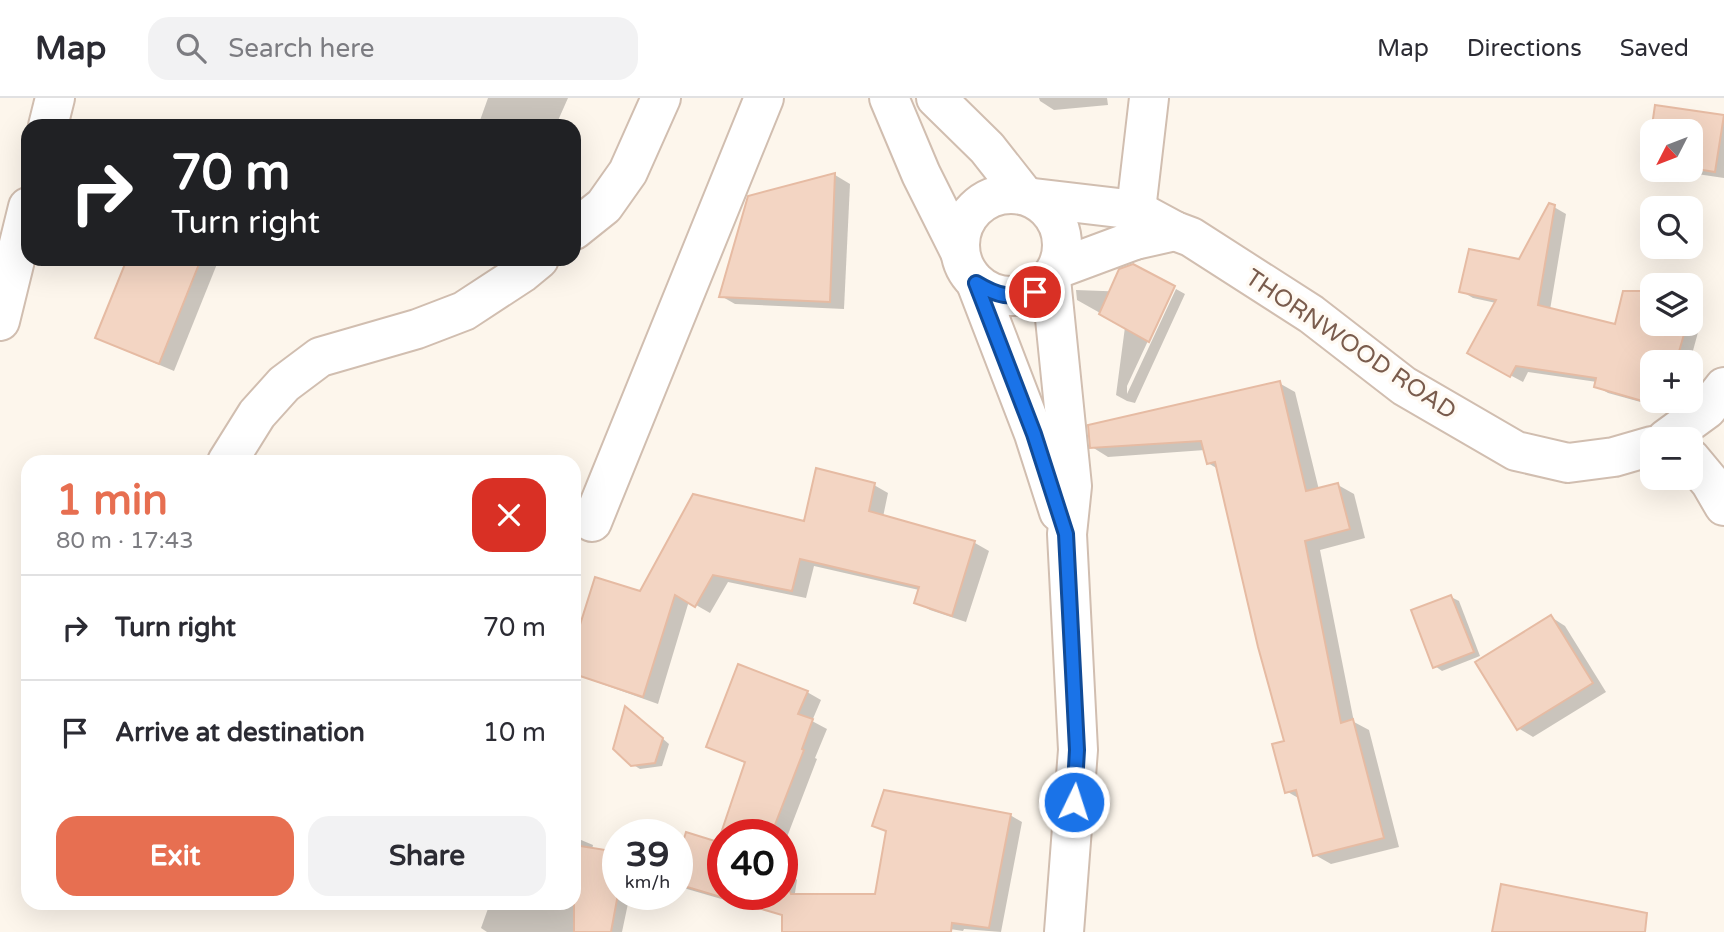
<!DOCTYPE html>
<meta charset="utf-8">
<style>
:root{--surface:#fff;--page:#f2f2f3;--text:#2b2b33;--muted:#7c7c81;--line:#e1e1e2;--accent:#e76f51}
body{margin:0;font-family:"Varela Round",sans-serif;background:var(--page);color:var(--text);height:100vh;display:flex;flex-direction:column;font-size:26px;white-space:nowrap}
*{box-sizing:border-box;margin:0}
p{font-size:23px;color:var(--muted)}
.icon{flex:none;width:38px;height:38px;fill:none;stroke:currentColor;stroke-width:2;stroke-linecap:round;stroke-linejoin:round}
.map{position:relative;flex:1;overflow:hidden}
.side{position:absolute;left:21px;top:357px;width:560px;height:455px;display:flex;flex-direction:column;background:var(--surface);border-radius:21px;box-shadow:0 7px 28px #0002}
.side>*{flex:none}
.guide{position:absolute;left:21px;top:21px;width:560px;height:147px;border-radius:21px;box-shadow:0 7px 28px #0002;background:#202124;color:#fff;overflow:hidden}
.needle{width:46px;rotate:228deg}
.controls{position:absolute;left:1640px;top:21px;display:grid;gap:14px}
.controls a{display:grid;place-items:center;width:63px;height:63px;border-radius:14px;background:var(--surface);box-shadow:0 7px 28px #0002;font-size:35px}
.speed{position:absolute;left:602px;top:721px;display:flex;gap:14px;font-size:35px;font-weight:700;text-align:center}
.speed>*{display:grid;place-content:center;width:91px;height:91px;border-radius:50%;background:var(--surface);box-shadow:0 7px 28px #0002;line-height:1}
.speed small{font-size:18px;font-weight:400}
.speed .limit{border:10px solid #d22;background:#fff;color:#111}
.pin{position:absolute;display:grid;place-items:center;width:60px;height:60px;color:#fff;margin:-30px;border:4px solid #fff;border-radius:50%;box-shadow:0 2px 7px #0007}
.me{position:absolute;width:77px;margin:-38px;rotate:4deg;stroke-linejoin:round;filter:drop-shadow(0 0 5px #0008)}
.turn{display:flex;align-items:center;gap:24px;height:147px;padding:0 35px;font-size:32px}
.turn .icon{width:91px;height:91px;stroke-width:2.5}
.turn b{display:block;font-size:49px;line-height:60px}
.round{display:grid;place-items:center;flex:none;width:74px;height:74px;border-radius:21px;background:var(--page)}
.overview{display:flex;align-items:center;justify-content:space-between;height:119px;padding:0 35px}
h1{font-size:42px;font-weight:700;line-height:52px;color:var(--accent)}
.action{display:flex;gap:14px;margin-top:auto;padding:14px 35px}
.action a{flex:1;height:80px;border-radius:21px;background:var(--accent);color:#fff;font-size:28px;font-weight:700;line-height:80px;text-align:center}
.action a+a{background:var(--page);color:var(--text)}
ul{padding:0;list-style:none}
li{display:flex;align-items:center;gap:21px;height:105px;padding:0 35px;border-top:2px solid var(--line)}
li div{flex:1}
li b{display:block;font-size:26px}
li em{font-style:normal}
header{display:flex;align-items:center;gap:42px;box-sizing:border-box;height:98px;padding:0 35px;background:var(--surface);border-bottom:2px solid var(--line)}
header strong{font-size:33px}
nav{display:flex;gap:38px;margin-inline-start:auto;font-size:24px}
.search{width:490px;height:63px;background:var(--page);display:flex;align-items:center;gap:18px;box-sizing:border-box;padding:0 24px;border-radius:21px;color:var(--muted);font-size:26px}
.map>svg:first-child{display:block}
</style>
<header>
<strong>Map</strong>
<div class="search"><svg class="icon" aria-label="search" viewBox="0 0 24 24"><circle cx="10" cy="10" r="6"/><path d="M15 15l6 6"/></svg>Search here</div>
<nav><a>Map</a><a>Directions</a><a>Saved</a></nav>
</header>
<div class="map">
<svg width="1724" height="834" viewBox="0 0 1724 834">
<rect width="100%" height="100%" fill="#fdf6ec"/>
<g fill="#0003">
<polygon points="488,0 568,0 556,27 558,28 478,28"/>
<polygon points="1039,0 1107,0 1108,7 1054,12 1040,3"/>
<polygon points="1656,9 1724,20 1724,80 1670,72 1690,72 1690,33 1653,33"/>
<polygon points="835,77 850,86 844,211 735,206 721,198 749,100"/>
<polygon points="1554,109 1566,116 1550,212 1616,228 1652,198 1652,226 1690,226 1690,209 1703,216 1691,260 1670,255 1667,264 1652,264 1652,303 1657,303 1655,308 1608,295 1596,288 1597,284 1528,274 1523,284 1469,255 1496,205 1473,200 1461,193 1519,163"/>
<polygon points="129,161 219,161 174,273 112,247 97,239"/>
<polygon points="1173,189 1127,288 1127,296 1176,191 1185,196 1135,305 1127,303 1116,297 1125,229 1077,202 1076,192 1130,194"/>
<polygon points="1279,285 1295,294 1319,392 1338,387 1354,396 1365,440 1320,452 1354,624 1369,632 1399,749 1331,766 1315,757 1300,701 1286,693 1286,644 1218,371 1208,365 1205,352 1108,359 1092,349"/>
<polygon points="874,387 888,395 883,419 975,445 989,453 966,524 930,512 916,504 919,492 814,468 806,500 728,484 710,515 689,503 658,606 574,576 574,552 641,495 805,426"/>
<polygon points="1451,499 1459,503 1480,558 1442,573 1435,568"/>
<polygon points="1551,519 1565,528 1606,594 1533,639 1518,630"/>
<polygon points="807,594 821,602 812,623 827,631 815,660 817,661 782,752 782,737 723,737 723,796 782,796 782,761 797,782 793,808 744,801 742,807 687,791 677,785 719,746 747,666 708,648"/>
<polygon points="633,615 669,646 662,668 640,671 632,666"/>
<polygon points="1010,717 1022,724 1001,834 964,831 963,833 885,821 888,735 874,727"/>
<polygon points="574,739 593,747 592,752 618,796 630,796 622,834 487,834 481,830 490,805 574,805"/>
</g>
<g fill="#f3d5c3" stroke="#e6bba3" stroke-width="2">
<polygon points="1655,7 1724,17 1715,74 1690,70 1690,33 1652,33 1652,64 1647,63"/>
<polygon points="835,75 830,204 719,199 748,98"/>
<polygon points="1549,105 1555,107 1538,207 1615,226 1623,193 1640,193 1652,196 1652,226 1687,226 1676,264 1652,264 1652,303 1665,303 1663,309 1594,289 1596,280 1516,268 1510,279 1467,255 1496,202 1459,194 1469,151 1519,161"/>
<polygon points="127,161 201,161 159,266 95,240"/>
<polygon points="1133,166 1175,188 1149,244 1099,216 1119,171"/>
<polygon points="1280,283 1306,393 1338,385 1350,431 1305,443 1341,625 1353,621 1384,740 1313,758 1296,692 1285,695 1272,646 1284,643 1258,549 1215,364 1207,366 1201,343 1090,350 1088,327"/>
<polygon points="816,370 875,385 869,413 975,443 952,518 914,505 919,489 800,461 792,493 713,477 695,509 675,497 643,599 574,576 574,546 595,479 640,493 693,396 804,423"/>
<polygon points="1451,497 1474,554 1433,570 1411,512"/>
<polygon points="1551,517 1593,585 1517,632 1475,564"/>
<polygon points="738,566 808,593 798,616 813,621 802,651 804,652 771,737 723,737 723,796 782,796 782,773 791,796 875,796 886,733 872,728 884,692 1011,716 989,830 952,825 951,834 782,834 782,817 677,786 677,763 686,734 718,744 745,664 706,649"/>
<polygon points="625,608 663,640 655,665 631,668 613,651"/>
<polygon points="574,747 618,754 618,796 611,834 574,834"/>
<polygon points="1501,786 1647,815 1645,834 1492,834"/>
</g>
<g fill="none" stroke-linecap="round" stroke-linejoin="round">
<g stroke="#d1beb0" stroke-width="42">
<g id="minor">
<polyline points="48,28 55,0"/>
<polyline points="574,132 604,108 628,74 661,0"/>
<polyline points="1135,142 1136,112 1149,0"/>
<polyline points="0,223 28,109"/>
<polyline points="1690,360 1710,384 1724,408"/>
<polyline points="227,364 257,316 284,286 320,259 417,231 464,213 522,175 539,161"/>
<polyline points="592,424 764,0"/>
</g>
</g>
<g stroke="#d1beb0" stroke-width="42">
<g id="tertiary">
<polyline points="889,0 921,76 959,152"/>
<polyline points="936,0 987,50 1024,97"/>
<circle cx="1011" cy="147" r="51"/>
<polyline points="1034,100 1136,112 1175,133 1191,139 1311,216 1404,288 1516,353 1568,365 1614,359 1652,348"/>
<polyline points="1057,171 1135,142 1175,133"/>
<polyline points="1051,181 1072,388 1067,436 1078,652 1064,834"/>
<polyline points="976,185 1034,336 1059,414"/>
<polyline points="1666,341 1707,311 1724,289"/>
</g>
</g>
<use href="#minor" stroke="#fff" stroke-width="38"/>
<use href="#tertiary" stroke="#fff" stroke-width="38"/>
</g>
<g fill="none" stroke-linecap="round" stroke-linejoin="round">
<g stroke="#114b97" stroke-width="18">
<path id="route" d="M1035,194C1009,200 999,199 976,185L1034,336L1066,436L1077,652L1074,704"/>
</g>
<use href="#route" stroke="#1a73e8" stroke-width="12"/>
</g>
<g text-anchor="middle" stroke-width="7" stroke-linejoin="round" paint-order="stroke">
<g font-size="24" fill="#7a5c4d" stroke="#fffaf3">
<text transform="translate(1351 246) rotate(34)" y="8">THORNWOOD ROAD</text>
</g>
</g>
</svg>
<div class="controls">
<a><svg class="needle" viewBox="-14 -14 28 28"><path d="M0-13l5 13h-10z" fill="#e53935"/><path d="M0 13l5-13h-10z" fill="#7c7c81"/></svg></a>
<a><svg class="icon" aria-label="search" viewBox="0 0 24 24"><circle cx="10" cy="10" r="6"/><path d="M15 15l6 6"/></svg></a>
<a><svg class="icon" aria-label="layers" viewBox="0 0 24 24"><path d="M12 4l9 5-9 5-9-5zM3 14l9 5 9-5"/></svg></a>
<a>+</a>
<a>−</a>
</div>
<div class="speed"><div>39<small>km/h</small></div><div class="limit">40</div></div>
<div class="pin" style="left:1035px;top:194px;background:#d93025"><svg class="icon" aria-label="arrive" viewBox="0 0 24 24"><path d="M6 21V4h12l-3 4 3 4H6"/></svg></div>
<svg class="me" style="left:1074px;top:704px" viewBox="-20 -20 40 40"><circle r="17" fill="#1a73e8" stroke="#fff" stroke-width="3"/><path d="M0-11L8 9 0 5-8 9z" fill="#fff"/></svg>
<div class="guide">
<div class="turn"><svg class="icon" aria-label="right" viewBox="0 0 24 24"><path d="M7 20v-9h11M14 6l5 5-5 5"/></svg><div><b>70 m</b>Turn right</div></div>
</div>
<section class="side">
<div class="overview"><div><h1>1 min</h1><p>80 m · 17:43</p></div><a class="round" style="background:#d93025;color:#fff"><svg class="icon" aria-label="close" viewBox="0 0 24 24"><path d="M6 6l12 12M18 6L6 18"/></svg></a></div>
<ul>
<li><svg class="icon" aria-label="right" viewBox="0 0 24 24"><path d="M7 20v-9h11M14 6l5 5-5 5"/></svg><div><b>Turn right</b></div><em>70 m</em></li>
<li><svg class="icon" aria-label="arrive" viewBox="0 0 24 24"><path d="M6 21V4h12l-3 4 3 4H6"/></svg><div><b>Arrive at destination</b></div><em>10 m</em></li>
</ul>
<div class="action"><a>Exit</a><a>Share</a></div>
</section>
</div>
